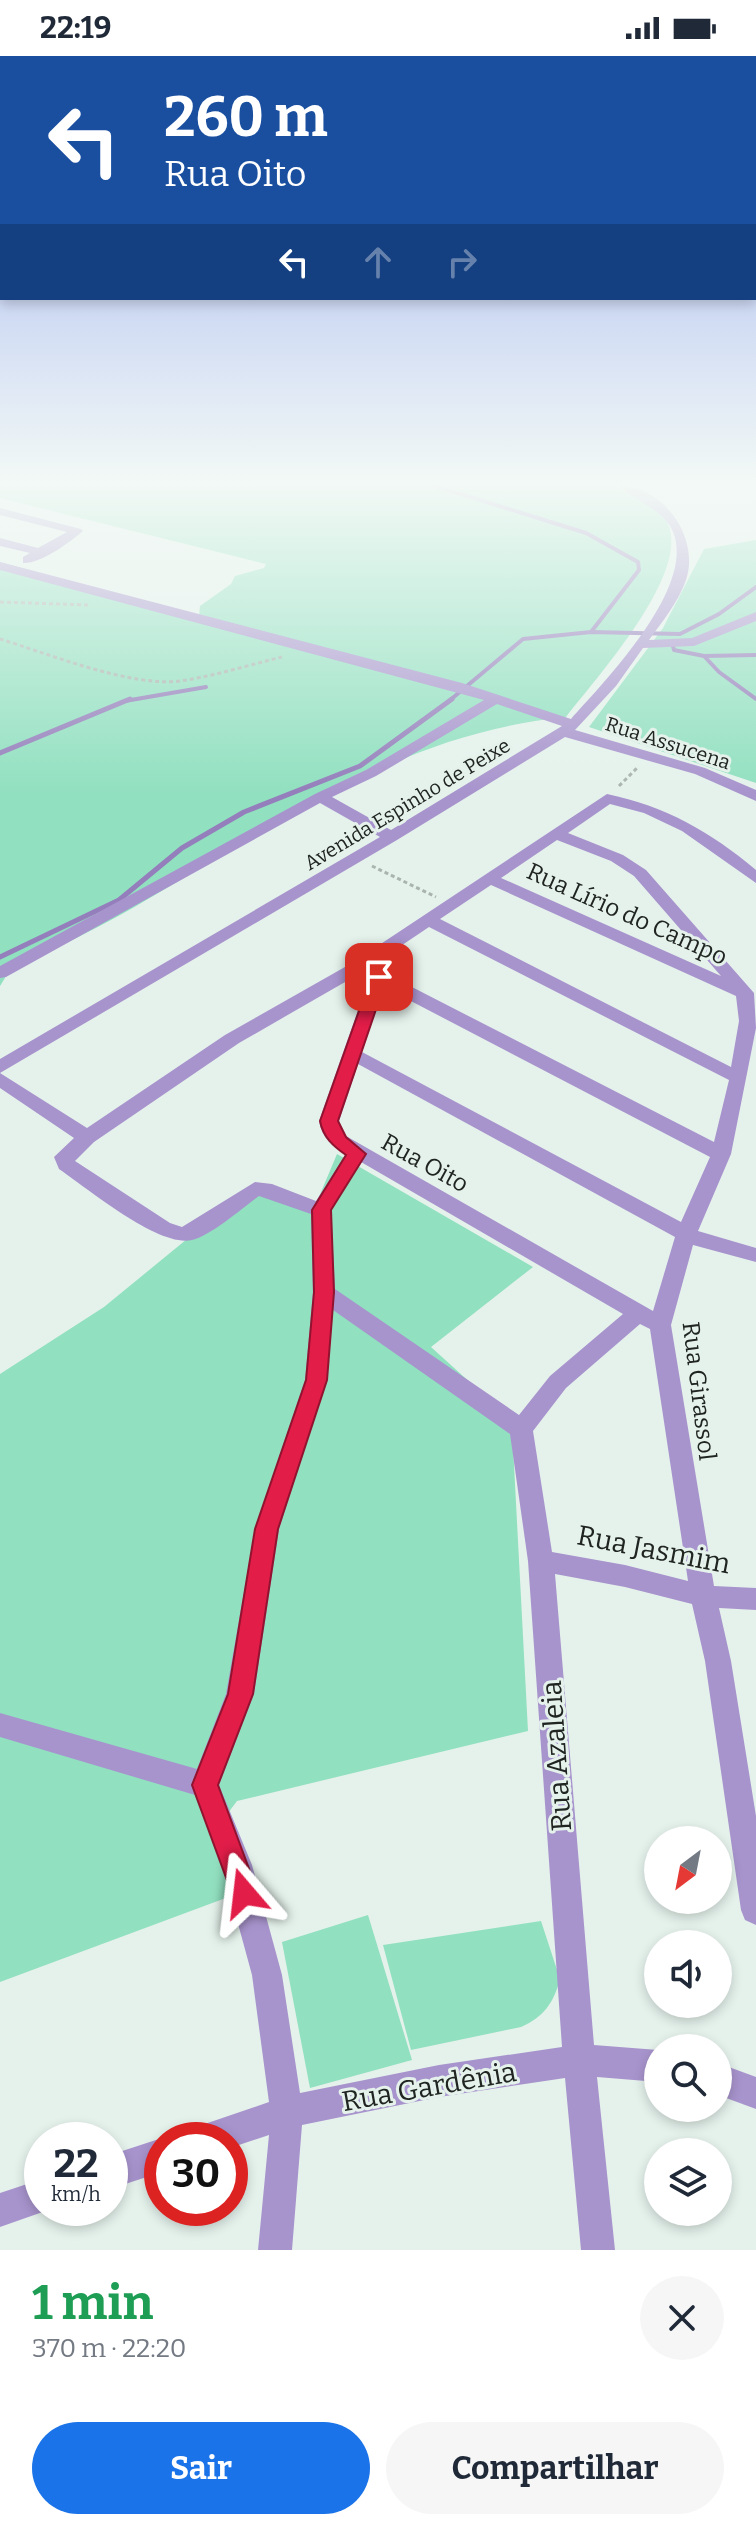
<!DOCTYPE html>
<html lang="pt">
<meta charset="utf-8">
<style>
:root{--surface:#fff;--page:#f6f6f7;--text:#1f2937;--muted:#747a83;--accent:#1a73e8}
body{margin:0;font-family:Bitter,serif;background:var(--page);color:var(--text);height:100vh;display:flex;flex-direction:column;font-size:30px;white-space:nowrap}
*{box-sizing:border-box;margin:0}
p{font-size:26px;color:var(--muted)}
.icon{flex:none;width:44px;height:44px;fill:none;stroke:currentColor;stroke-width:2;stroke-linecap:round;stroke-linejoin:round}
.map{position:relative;height:2194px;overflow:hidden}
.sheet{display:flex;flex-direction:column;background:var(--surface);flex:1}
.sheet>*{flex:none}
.top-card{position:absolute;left:0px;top:0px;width:756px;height:244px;box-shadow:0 4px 12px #0003;background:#1a4fa0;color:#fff;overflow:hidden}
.needle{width:52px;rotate:212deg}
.buttons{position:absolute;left:644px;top:1770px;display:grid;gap:16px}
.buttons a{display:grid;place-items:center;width:88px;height:88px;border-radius:50%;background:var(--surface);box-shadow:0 4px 12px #0003;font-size:40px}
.speed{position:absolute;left:24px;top:2066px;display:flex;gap:16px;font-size:40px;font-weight:700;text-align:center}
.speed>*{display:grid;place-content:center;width:104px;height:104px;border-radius:50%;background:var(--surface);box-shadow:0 4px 12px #0003;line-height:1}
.speed small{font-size:20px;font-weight:400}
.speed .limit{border:12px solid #d22;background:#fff;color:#111}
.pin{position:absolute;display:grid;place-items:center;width:68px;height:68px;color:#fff;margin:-34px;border-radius:16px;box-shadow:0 4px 12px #0006}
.me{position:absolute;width:88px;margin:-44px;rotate:343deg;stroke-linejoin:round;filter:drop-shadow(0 0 6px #0008)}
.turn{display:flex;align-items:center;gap:28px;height:168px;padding:0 32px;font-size:36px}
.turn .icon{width:104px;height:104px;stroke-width:2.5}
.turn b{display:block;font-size:56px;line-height:68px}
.lanes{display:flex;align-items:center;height:76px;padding:0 32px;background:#0003;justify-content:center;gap:40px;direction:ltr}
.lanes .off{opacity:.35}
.round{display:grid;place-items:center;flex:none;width:84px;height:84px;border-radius:42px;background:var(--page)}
.overview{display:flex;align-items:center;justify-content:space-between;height:136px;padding:0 32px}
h1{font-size:48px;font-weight:700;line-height:60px;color:#1e9e55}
.cta{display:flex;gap:16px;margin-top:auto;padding:16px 32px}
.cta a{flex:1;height:92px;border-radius:48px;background:var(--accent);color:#fff;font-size:32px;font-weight:700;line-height:92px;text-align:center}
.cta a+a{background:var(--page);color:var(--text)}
.status{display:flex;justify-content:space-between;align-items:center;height:56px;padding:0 40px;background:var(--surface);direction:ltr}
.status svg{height:22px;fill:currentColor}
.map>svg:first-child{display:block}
</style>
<div class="status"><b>22:19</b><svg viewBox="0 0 49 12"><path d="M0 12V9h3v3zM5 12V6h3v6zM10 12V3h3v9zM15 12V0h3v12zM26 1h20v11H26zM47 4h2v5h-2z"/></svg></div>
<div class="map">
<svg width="756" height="2194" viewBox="0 0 756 2194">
<rect width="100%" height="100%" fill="#e5f2ec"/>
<g fill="#91e0c0">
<path d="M0,430H614C629,438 650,446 662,459C704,504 594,624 566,661C401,678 288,762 148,843C103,870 55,892 8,917L0,930V506L199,560L200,550L231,528L235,520L264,512L266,508L0,442Z"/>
<polygon points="756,484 756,727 589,671 663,572 704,493"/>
<polygon points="337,1098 533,1211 431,1291 495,1349 512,1371 528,1675 237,1745 228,1757 258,1830 0,1926 0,1318 104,1251 253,1129 316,1148"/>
<polygon points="368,1859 412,2004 310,2032 282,1886"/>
<path d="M541,1865L560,1923C554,1946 544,1961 521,1971L411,1994L383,1889Z"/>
</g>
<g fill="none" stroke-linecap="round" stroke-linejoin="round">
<g stroke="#947ebb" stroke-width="4">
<polyline points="435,430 586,477 638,506 639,514 591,576"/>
<polyline points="672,586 674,594 704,600 756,599"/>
<polyline points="704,600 719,616 756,643"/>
<polyline points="125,645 206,631"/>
<polyline points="449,645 523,583 591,576 680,578 719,558 756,531"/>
</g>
<g stroke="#947ebb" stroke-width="5">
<polyline points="0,697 130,643"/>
<polyline points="0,901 119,844 182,792 244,756 360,710 452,643"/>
</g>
<g stroke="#aab4af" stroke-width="3" stroke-dasharray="4 3" stroke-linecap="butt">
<polyline points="0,546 90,549"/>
<path d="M0,583C49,598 130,631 180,625C214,620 249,609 282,601"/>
<polyline points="619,730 638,711"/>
<polyline points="372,810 436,841"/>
</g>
<g fill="#a894cd" fill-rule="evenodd">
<path d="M619,430C664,430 700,482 686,524C679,545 662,566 649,584L692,582L756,556V565L694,590L643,592L616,630L575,674L705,712L756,734V745L695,718L565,681L397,784L0,1017V1003L380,781L320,747L6,921L0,922V910L315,738L366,714L484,644L0,514V506L462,627L571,663C605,625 707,521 668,467C655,450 634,444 619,430ZM497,648L562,670L391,774L332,741L376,720Z"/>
<path d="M0,452L81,473L83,475C69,487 40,508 23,507V501L30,497L0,490V482L38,492L67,476L0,459Z"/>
<path d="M607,738C665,750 711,776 756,814V827L682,775L644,757L610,748L568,777L623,799L646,814L754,937L756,972L731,1098L698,1175L756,1192V1206L693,1189L671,1269L714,1530L756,1532V1554L719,1552L731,1605L756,1760V1869L745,1864L741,1854L705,1605L692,1548L625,1531L555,1518L594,1989L658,1994V2026L597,2021L615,2194H581L565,2022L439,2041L302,2069L292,2194H258L269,2079L230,2092V2084H188L193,2072L269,2046L252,1919L222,1809L195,1739L0,1681V1657L197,1713L226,1638L255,1473L305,1324L313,1236L311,1158L259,1140C242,1152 212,1179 192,1184C159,1192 87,1132 59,1113L54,1101L74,1082L0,1032V1017L87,1072L225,979L352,907ZM557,784L611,805L634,820L721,920L501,822ZM491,829L736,940L739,965L731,1011L440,863ZM429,871L729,1024L714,1086L371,910ZM359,918L369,923L319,1065C322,1082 332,1090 346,1098L316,1145L272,1128L255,1126L182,1171L170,1167L75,1105L94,1086L239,987ZM384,931L710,1101L681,1166L362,996ZM358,1008L675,1181L653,1255L346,1080L339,1065ZM361,1106L623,1258L550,1320L519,1359L335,1233L331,1154ZM333,1254L510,1378L528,1505L562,1991L439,2009L300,2037L282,1919L252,1809L219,1729L254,1638L279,1473L327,1324ZM640,1268L650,1273L688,1525L625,1509L552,1496L533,1375L566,1332Z"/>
<polygon points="718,2007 756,2021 756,2053 718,2039"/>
<polygon points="162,2082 166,2084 162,2084 162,2116 110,2133 110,2099"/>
<polygon points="42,2123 42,2152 54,2152 0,2171 0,2137"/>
</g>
</g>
<linearGradient id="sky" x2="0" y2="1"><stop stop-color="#9aaef0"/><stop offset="0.58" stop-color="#f3f9f6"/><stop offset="1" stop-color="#f3f9f6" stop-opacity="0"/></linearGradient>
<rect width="756" height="737" fill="url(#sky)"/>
<path fill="#e11d48" stroke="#92132f" stroke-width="2" d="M379,917L387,921L338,1065L346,1081L366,1098L331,1154L334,1236L327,1324L278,1473L253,1638L218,1729L258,1837L254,1846L244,1850L235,1846L192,1729L228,1638L255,1473L306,1324L314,1236L312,1154L346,1099C333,1090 323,1081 320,1065L371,921Z"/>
<g text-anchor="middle" stroke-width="6" stroke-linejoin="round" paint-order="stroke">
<g font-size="20" fill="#202522" stroke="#e5f2ec">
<text transform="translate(668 687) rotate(18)" y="7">Rua Assucena</text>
<text transform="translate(407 748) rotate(-31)" y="7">Avenida Espinho de Peixe</text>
</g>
<g font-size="24" fill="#202522" stroke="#e5f2ec">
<text transform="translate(627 858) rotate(24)" y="8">Rua Lírio do Campo</text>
<text transform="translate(425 1107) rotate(29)" y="8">Rua Oito</text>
<text transform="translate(699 1335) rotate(83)" y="8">Rua Girassol</text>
</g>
<g font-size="28" fill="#202522" stroke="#e5f2ec">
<text transform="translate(654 1493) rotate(11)" y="10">Rua Jasmim</text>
<text transform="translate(556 1700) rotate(-94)" y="10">Rua Azaleia</text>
<text transform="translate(429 2030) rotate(-10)" y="10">Rua Gardênia</text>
</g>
</g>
</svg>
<div class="buttons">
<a><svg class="needle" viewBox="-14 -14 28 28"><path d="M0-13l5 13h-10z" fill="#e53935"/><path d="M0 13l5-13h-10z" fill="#747a83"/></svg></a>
<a><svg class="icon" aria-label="sound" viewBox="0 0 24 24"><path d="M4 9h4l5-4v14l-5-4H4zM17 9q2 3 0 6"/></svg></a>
<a><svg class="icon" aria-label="search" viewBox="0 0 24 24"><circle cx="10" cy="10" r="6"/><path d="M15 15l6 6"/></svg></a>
<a><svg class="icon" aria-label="layers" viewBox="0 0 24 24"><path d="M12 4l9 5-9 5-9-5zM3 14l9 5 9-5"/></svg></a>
</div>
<div class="speed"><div>22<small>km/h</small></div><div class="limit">30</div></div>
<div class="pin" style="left:379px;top:921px;background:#d93025"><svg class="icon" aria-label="arrive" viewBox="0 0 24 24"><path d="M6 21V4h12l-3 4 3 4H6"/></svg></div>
<svg class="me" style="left:244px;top:1837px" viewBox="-20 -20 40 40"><path d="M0-17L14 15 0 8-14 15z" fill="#e11d48" stroke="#fff" stroke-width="4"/></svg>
<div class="top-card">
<div class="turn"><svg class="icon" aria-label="left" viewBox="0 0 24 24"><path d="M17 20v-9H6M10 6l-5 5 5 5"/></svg><div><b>260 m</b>Rua Oito</div></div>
<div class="lanes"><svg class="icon" aria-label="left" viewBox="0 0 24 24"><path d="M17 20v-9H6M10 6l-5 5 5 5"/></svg><svg class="icon off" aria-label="ahead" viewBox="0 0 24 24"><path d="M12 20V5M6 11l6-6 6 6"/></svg><svg class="icon off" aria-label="right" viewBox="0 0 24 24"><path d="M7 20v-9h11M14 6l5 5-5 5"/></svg></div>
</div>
</div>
<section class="sheet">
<div class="overview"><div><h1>1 min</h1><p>370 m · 22:20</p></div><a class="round"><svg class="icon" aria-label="close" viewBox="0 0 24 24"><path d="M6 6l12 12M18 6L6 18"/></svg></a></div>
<div class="cta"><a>Sair</a><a>Compartilhar</a></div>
</section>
